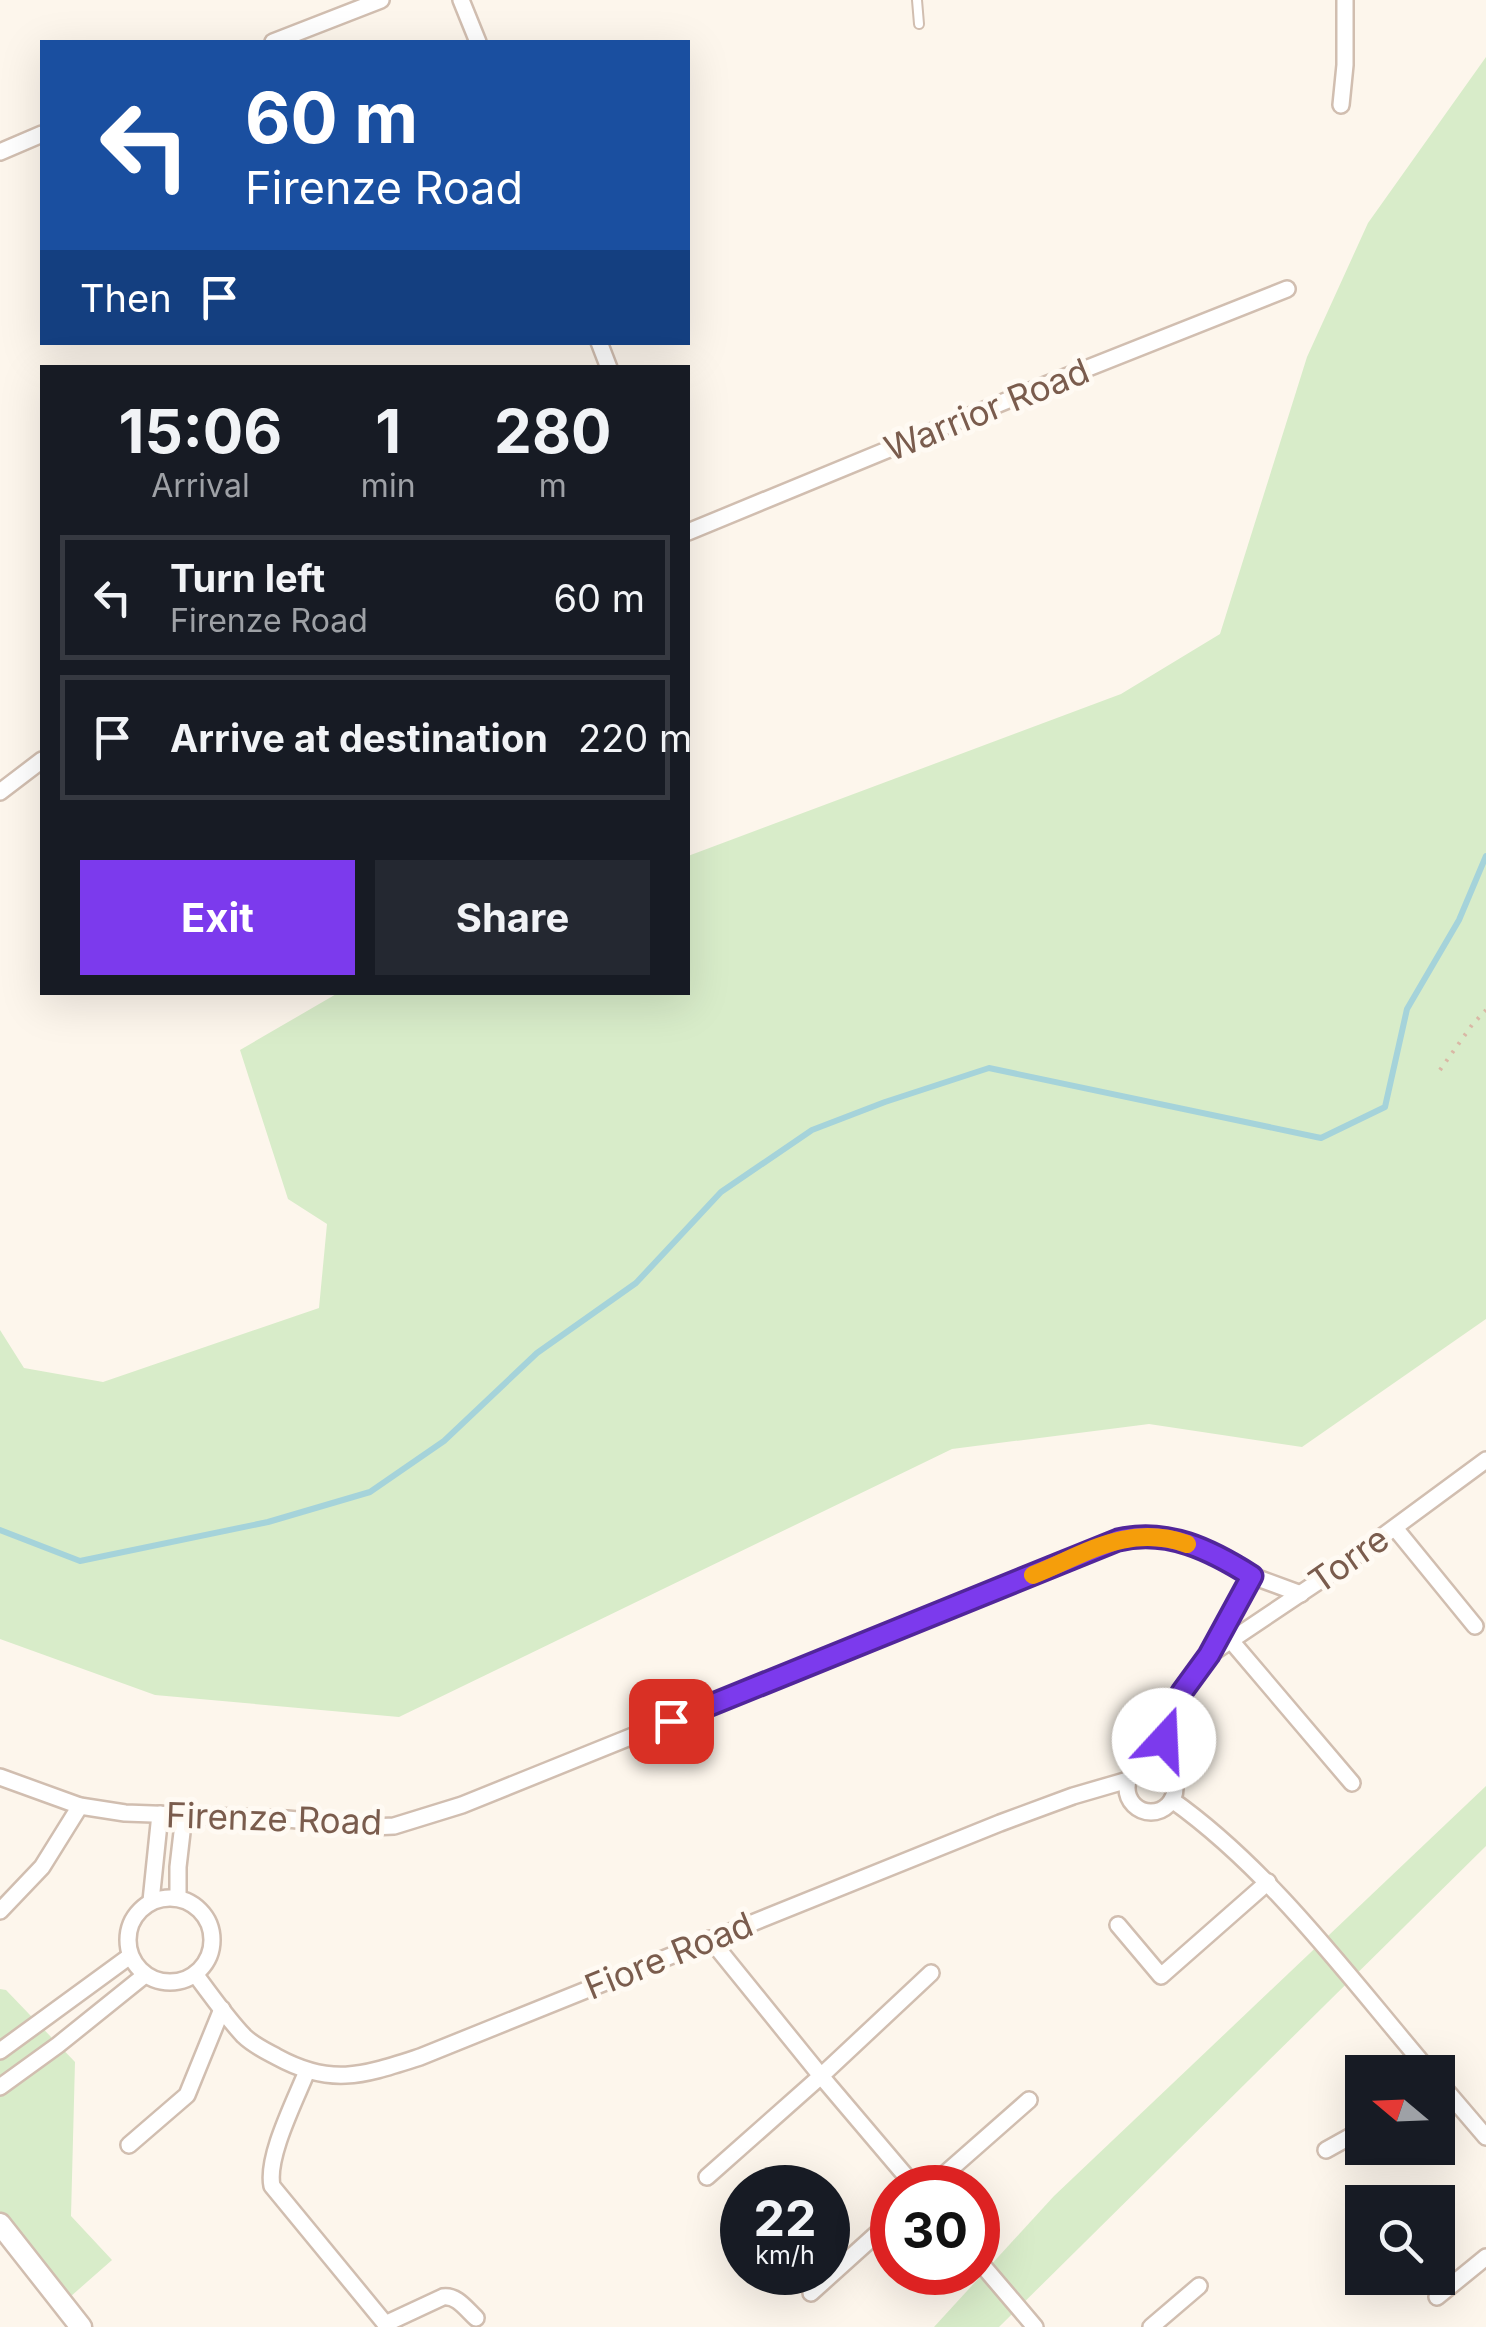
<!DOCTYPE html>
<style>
:root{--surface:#171b24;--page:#242831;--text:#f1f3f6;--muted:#9ea1a6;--line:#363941;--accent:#7c3aed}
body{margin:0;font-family:Inter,sans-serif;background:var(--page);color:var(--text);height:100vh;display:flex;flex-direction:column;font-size:38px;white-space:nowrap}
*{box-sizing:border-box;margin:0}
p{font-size:32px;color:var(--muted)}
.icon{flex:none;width:55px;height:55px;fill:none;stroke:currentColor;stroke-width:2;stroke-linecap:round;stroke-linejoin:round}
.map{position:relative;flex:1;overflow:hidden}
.panel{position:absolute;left:40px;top:365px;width:650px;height:630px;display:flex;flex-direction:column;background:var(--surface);border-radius:0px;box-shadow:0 10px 40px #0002}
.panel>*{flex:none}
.guide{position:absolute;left:40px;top:40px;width:650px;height:305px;border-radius:0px;box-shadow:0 10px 40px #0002;background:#1a4fa0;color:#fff;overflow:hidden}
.needle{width:65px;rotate:289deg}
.buttons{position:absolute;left:1345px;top:2055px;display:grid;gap:20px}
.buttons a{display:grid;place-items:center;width:110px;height:110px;border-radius:0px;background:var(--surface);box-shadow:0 10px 40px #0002;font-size:50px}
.speed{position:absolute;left:720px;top:2165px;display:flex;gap:20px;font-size:50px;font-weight:700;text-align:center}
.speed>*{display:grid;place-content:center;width:130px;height:130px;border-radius:50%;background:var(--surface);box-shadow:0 10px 40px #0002;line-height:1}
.speed small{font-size:25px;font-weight:400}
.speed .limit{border:15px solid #d22;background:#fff;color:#111}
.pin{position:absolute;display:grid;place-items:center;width:85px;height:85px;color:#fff;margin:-42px;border-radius:20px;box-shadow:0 5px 15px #0006}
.me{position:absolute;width:110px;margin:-55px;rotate:20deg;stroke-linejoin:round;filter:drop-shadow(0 0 8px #0008)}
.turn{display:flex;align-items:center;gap:35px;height:210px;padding:0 40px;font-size:45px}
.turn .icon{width:130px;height:130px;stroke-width:2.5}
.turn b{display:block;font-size:70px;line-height:85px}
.then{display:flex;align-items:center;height:95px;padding:0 40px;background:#0003;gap:20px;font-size:38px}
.eta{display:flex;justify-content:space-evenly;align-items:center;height:170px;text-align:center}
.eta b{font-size:60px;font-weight:700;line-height:70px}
.button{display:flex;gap:20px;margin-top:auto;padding:20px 40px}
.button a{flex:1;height:115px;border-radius:0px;background:var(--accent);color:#fff;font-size:40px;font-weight:700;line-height:115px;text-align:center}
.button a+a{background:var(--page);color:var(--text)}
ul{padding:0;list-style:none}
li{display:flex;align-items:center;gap:30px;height:125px;margin:0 20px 15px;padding:0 20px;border:5px solid var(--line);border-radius:0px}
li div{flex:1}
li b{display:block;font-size:38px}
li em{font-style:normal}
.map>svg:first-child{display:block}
</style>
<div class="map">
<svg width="1486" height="2327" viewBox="0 0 1486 2327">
<rect width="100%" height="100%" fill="#fdf6ec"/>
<g fill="#d8ecc9">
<polygon points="1486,57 1486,1319 1302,1447 1149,1424 952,1449 399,1717 155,1695 0,1639 0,1330 24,1368 103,1382 319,1308 327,1224 288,1199 240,1050 338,993 688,992 688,856 1121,694 1220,634 1307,357 1368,223"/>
<polygon points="1486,1786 1486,1846 999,2327 934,2327 1054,2196"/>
<polygon points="0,1989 6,1990 75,2062 71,2216 112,2260 62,2304 0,2224"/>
</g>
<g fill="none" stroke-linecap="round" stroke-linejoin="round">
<polyline stroke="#a5d3da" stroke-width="6" points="0,1530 80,1561 268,1522 370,1492 444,1441 537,1353 636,1283 721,1192 812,1130 885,1102 989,1068 1321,1138 1385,1107 1407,1009 1459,920 1486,856"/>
<g stroke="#d1beb0" stroke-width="12">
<polyline id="service" points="917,0 919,24"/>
</g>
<g stroke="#d1beb0" stroke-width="20">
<g id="minor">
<polyline points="461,0 478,42"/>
<polyline points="273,42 381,0"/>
<polyline points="1341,105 1345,65 1345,0"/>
<polyline points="0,152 42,134"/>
<polyline points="599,342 609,368"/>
<polyline points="688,532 1030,391 1287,289"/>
<polyline points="0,792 42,760"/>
<polyline points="1395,1528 1475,1626"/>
<polyline points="1227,1636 1352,1783"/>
<polyline points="1209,1655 1349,1561 1486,1460"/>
<circle cx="1151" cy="1788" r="24"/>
<polyline points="1156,1764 1182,1692 1209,1655 1252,1576"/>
<polyline points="0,1777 80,1806 125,1813 287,1819 372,1827 394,1826 462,1805 1118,1540 1136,1536 1172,1538 1220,1556 1252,1576 1301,1594"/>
<path d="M1172,1800C1272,1871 1351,1980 1430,2072"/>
<circle cx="170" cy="1940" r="42"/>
<polyline points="178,1898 178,1867 184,1815"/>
<polyline points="151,1901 160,1814"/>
<polyline points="0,1911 42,1867 80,1806"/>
<polyline points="1118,1925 1161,1976 1268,1882"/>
<polyline points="710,1939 821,2076 916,2188"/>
<path d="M195,1974C211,1995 226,2017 244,2036C253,2045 266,2051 277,2057C332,2087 364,2075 420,2057L1000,1823L1073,1796L1128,1780"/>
<polyline points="0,2051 130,1956"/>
<path d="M307,2071C295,2101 266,2157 272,2186L388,2327"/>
<polyline points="1438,2081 1486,2137"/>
<polyline points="0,2087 58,2045 145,1975"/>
<polyline points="129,2145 187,2095 222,2009"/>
<polyline points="1326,2150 1362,2130"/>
<polyline points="707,2177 821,2076 931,1973"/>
<polyline points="929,2188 1029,2100"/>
<polyline points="978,2260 1035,2327"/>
<polyline points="811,2293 892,2220"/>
<polyline points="1437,2297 1486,2257"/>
<path d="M385,2324L443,2297C457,2295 466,2309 476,2318"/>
<polyline points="1151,2327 1199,2286"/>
</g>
</g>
<g stroke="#d1beb0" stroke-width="25">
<polyline id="tertiary" points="0,2224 81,2327"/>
</g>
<polyline stroke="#d9b8a5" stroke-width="4" stroke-dasharray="2.5 8" stroke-linecap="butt" points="1440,1070 1472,1025 1486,1010"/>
<use href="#service" stroke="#fff" stroke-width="8"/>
<use href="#minor" stroke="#fff" stroke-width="15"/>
<use href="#tertiary" stroke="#fff" stroke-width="20"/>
</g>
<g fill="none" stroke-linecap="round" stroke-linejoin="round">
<g stroke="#51269a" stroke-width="25">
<path id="route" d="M671,1721L1118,1540C1167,1528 1211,1550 1252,1576L1209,1655L1182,1692L1164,1740"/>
</g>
<use href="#route" stroke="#7c3aed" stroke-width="18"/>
<path stroke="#f59e0b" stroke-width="18" d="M1033,1575C1086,1554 1128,1523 1187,1544"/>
</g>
<g text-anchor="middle" stroke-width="10" stroke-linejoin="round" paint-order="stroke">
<g font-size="35" fill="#7a5c4d" stroke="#fffaf3">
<text transform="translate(987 410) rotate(-22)" y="12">Warrior Road</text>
<text transform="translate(1349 1560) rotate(-35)" y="12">Torre</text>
<text transform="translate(274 1819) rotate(2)" y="12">Firenze Road</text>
<text transform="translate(669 1956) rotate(-22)" y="12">Fiore Road</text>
</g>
</g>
</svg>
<div class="buttons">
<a><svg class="needle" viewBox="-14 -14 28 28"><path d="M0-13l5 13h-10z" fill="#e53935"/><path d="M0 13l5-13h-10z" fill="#9ea1a6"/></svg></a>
<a><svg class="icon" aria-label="search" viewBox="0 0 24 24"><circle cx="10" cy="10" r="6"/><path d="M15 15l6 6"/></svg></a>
</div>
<div class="speed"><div>22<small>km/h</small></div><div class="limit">30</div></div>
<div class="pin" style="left:671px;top:1721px;background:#d93025"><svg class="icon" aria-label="arrive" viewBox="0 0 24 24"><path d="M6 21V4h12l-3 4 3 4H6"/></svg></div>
<svg class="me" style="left:1164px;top:1740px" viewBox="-20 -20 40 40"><circle r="19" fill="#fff"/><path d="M0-13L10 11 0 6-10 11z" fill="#7c3aed"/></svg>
<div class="guide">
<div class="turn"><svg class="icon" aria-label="left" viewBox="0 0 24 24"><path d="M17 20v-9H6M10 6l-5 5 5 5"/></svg><div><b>60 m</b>Firenze Road</div></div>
<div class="then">Then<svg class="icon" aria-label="arrive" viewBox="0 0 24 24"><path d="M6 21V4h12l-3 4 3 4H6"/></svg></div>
</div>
<section class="panel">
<div class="eta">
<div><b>15:06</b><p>Arrival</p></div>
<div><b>1</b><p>min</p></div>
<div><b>280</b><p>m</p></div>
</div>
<ul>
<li><svg class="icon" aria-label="left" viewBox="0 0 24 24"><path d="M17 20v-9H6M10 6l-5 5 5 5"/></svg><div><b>Turn left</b><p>Firenze Road</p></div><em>60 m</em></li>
<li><svg class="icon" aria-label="arrive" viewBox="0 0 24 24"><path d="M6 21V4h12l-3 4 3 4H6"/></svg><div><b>Arrive at destination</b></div><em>220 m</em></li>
</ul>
<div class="button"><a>Exit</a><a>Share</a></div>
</section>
</div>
